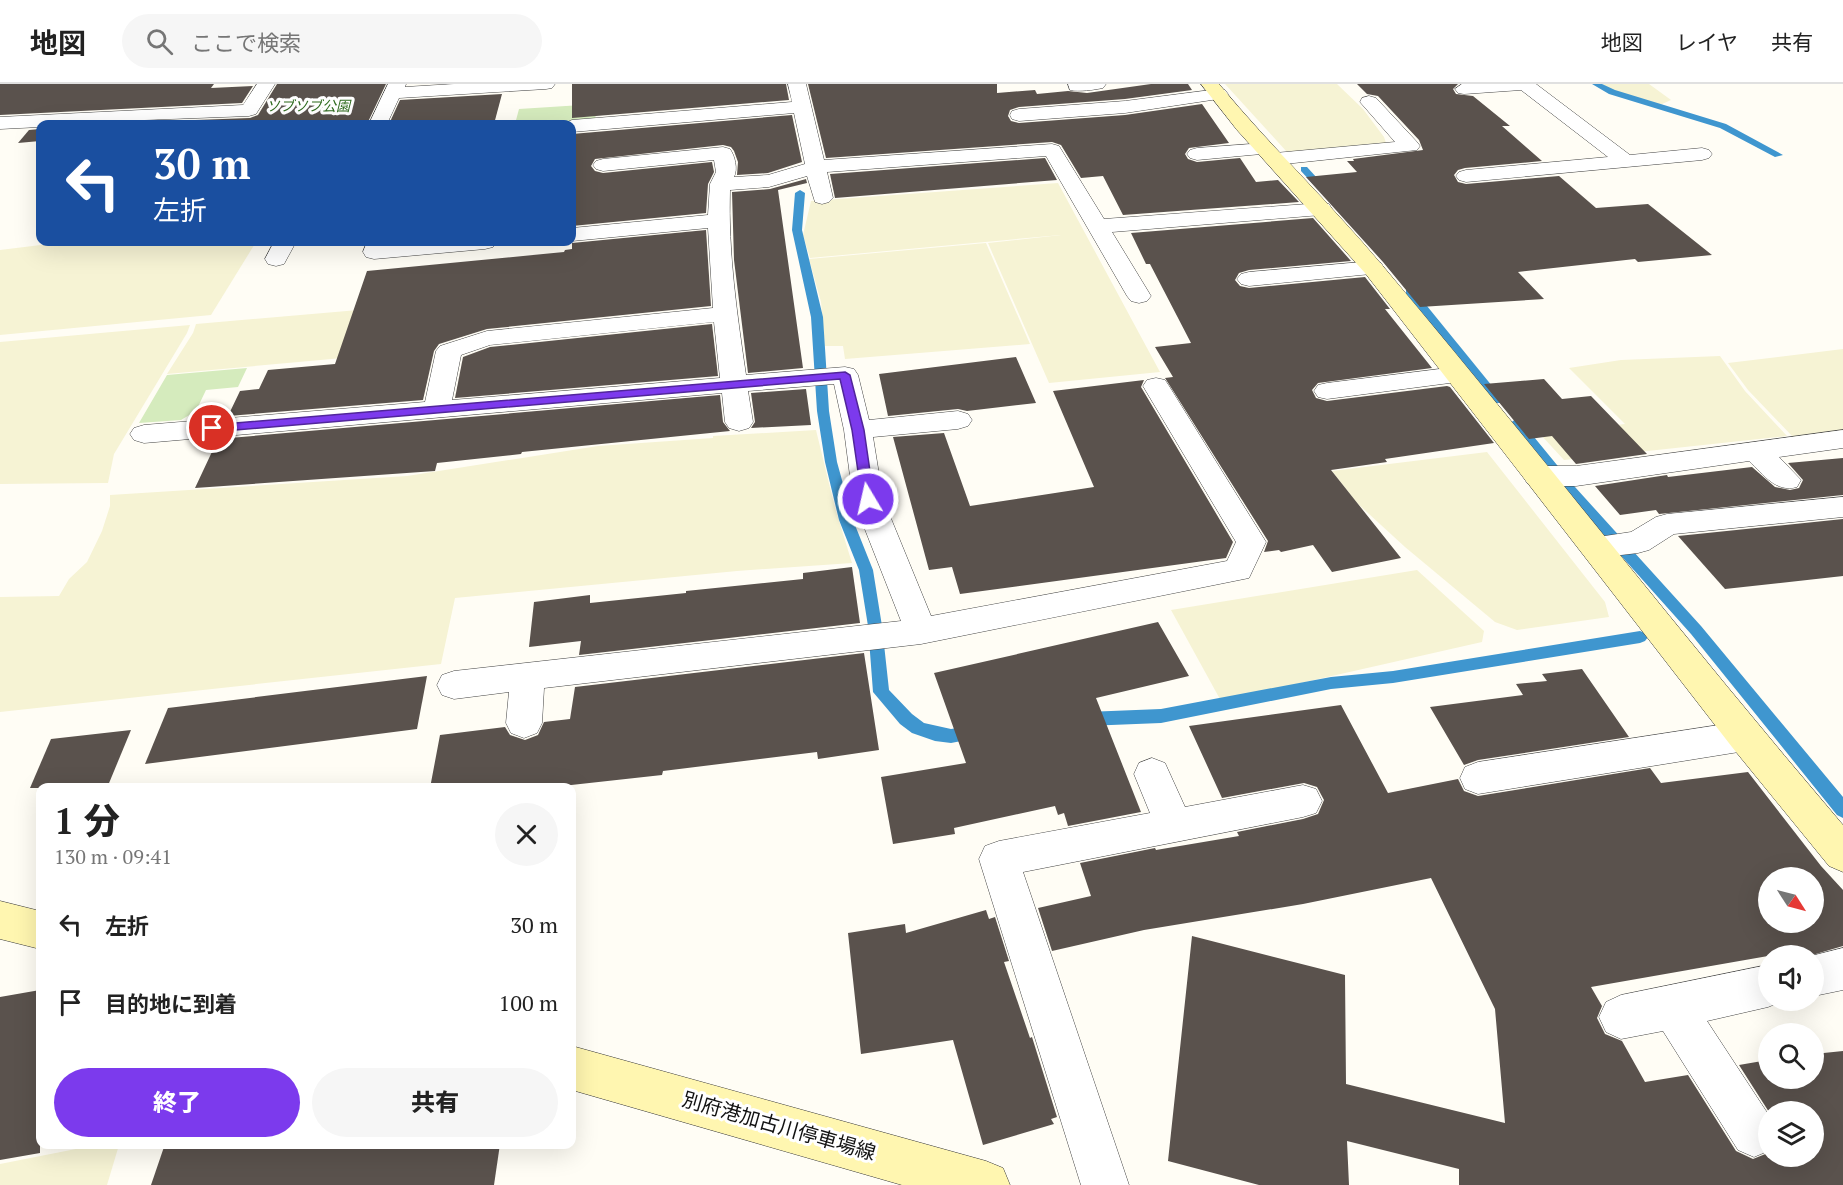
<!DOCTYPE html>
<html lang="ja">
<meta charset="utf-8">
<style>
:root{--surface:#fff;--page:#f6f6f6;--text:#222;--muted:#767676;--line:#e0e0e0;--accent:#7c3aed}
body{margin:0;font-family:"PT Serif","Noto Sans JP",serif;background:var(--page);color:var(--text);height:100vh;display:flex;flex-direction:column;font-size:22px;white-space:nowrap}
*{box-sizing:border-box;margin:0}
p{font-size:20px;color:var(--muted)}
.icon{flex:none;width:33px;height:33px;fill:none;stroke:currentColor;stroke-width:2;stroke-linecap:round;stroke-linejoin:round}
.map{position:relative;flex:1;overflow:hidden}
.panel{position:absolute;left:36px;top:699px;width:540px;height:366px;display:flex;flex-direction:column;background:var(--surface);border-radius:12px;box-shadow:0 6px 24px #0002}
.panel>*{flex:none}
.banner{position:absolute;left:36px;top:36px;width:540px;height:126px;border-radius:12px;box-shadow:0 6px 24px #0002;background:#1a4fa0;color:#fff;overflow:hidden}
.needle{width:39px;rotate:126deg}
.tools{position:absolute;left:1758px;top:783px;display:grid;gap:12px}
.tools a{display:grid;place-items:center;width:66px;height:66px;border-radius:50%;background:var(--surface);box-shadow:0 6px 24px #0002;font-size:30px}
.pin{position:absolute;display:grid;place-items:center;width:51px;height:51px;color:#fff;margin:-26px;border:3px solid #fff;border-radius:50%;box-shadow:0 2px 6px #0007}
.me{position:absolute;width:66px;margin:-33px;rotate:351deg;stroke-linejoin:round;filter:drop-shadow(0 0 4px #0008)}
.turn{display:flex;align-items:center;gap:21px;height:126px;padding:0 18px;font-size:27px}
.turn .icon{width:78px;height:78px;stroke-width:2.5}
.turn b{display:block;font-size:42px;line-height:51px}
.round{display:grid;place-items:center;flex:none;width:63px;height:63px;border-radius:32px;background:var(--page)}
.overview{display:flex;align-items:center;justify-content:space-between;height:102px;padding:0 18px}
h1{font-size:36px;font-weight:800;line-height:45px}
.primary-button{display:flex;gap:12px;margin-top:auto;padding:12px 18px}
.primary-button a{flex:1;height:69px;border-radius:36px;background:var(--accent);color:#fff;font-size:24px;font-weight:800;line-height:69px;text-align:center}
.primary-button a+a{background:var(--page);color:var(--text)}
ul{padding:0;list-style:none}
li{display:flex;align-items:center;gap:18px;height:78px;padding:0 18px}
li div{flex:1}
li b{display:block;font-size:22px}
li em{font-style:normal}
header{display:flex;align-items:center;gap:36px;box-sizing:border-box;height:84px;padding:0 30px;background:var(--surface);border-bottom:2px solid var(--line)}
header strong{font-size:28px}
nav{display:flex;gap:33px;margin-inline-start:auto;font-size:21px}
.search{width:420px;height:54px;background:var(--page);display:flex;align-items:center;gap:15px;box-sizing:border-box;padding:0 21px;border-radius:33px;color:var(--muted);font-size:22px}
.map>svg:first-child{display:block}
</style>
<header>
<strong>地図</strong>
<div class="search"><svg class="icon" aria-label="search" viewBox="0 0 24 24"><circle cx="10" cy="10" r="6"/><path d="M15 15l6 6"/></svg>ここで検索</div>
<nav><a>地図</a><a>レイヤ</a><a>共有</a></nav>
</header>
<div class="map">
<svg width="1843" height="1101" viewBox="0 0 1843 1101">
<rect width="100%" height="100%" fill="#fffdf5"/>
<g fill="#f6f3d4">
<polygon points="1225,0 1337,0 1363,25 1384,53 1386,59 1287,68"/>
<polygon points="1602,0 1649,0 1671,16 1660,21 1610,5"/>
<polygon points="1058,99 1160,288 1049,299 988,159 1061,151 810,174 803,151 811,117"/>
<polygon points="65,158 256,158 211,231 0,251 0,166"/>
<polygon points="986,159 1030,260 845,275 843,262 825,262 821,218 809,175"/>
<polygon points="393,223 376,271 167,290 193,249 196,240"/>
<polygon points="190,241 187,249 114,370 108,399 0,400 0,258"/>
<polygon points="1843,265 1843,347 1793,353 1748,306 1728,279"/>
<polygon points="1720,272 1745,307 1787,352 1564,376 1540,350 1625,340 1569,284 1621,276"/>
<polygon points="816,346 835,424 852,479 737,487 455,514 441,580 0,628 0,513 59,512 69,495 87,478 102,447 110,422 110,411 407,392 598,362 713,354 713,352"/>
<polygon points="1487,368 1605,518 1609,533 1517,546 1495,538 1405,463 1357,419 1332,387"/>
<polygon points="1417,486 1484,547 1482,558 1221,617 1171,526"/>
<polygon points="96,1061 119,1061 107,1101 0,1101 0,1080"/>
</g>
<g fill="#d5ebbd">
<polygon points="597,20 595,37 515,40 519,25"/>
<polygon points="247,284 238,303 206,306 196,327 181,336 139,339 167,291"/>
</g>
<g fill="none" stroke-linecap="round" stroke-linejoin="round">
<g fill="#3f96cf" fill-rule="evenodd">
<polygon points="1592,0 1602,0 1615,6 1726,40 1783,71 1775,73 1720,44 1609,10"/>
<polygon points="1301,83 1307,83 1328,106 1328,110 1322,110 1301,87"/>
<polygon points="800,106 805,109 802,146 823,233 829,327 837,378 853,436 873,486 882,542 889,606 912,630 924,639 951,645 976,641 982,643 984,648 982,653 951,659 935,657 912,649 900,640 873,608 868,542 859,486 839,436 825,378 817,327 811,233 792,146 795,109"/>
<polygon points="1410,205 1414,206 1501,313 1501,319 1493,319 1406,210 1406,206"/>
<polygon points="1516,335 1520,336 1575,403 1701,542 1843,713 1843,734 1837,731 1691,550 1565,409 1512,342 1510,339"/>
<polygon points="1640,547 1645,549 1648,553 1645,557 1640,559 1393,599 1331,605 1161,639 1086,642 1080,640 1078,635 1080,630 1086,628 1161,625 1331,593 1393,587"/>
</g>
</g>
<g fill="#5a524d" fill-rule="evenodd">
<polygon points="0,0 214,0 211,4 253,2 242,19 0,31"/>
<polygon points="277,0 386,0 367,40 86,40 250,34 258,31"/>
<polygon points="572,0 786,0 789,16 572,34"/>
<polygon points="808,0 997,0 997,9 1035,6 1037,10 1068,7 1087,9 1151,0 1188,0 1192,6 1125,15 1019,23 1010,26 1008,32 1011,37 1019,39 1125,31 1202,20 1229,59 1189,64 1185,70 1188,75 1197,78 1240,74 1256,98 1278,96 1299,118 1123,131 1103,92 1081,94 1061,61 1052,58 826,74"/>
<polygon points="1357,0 1458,0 1453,5 1456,10 1473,12 1510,42 1502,42 1542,77 1465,84 1458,86 1454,91 1458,98 1466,100 1559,92 1596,124 1648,120 1712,171 1638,178 1635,175 1518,188 1544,215 1420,223 1383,178 1306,93 1357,88 1347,77 1354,77 1353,75 1423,66 1419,56 1378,12 1367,10"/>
<polygon points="502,10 494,40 389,40 400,16"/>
<polygon points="792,31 802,78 768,89 737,91 738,78 734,67 731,63 723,61 595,75 591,82 595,87 603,89 712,78 714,88 708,100 706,129 572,142 572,50"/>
<polygon points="40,45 40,57 18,59 29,46"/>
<polygon points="1045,74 1057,96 835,114 830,90"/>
<polygon points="806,95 807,99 778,106 803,284 748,289 734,176 732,108 770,105"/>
<polygon points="1313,134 1351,177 1249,186 1239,189 1235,196 1240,202 1249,204 1365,193 1390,225 1385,225 1432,284 1318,299 1312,306 1316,314 1327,317 1447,302 1450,303 1494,359 1385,375 1387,378 1331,386 1401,474 1332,488 1313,461 1281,468 1279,466 1264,468 1268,457 1165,294 1173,293 1155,263 1191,259 1150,180 1146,180 1131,149"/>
<polygon points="706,146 711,222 487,245 439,260 434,267 423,316 228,332 240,307 259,305 268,286 335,280 367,187 564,168 565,166 572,165 572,159"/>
<polygon points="712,240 718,292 455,314 463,273 490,263"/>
<polygon points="1016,273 1036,319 967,327 958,325 888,332 879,290"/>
<polygon points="1544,295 1562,315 1591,312 1647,370 1576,380 1552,352 1529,355 1484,300"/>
<polygon points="1144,296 1141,303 1233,458 1226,474 960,510 952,483 929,486 893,353 944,349 970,422 1094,403 1053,307"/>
<polygon points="806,305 811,341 751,344 755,338 751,309"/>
<polygon points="720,311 723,338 730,347 522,368 521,370 437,379 435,387 195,404 218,355"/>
<polygon points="1843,374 1843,411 1659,430 1656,426 1620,431 1595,402 1667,391 1668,393 1752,383 1775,403 1790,406 1799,404 1803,396 1788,379"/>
<polygon points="1843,435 1843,492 1725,505 1678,452"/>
<polygon points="852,483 860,539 579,571 581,557 529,563 534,518 590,511 590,519 686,509 686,507 803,495 803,489"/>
<polygon points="1158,538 1189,592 1096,614 1141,728 1068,742 1064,729 1058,731 1055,722 954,744 955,750 893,760 881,693 966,679 934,589"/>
<polygon points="864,569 879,666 818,675 817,668 663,687 662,691 544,704 430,704 440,651 505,643 510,651 525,656 538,651 544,638 570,635 575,603"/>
<polygon points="1582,585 1629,653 1478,676 1464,681 1430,623 1523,611 1516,600 1547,597 1542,590"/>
<polygon points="427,592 417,645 145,680 168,624"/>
<path d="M1341,621L1388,709L1458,695L1464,707L1478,712L1650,684L1661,699L1748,688L1821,782L1843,806V862L1809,872H1768L1591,903L1602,922L1597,934L1605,950L1622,957L1645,998L1688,991L1736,1067L1753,1075L1768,1069V1072H1814V1028H1769L1739,981L1768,976V994H1814V970L1843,967V1101H1459V1085L1347,1057L1349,1101H1259L1168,1077L1192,852L1345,891L1346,1000L1505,1039L1495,925L1431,794L1303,820L1144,846L1052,867L1038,824L1091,812L1080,779L1155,764L1156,766L1239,752L1237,748L1303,735L1318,730L1324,716L1317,703L1304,699L1222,714L1189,642ZM1768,794H1814V838H1768Z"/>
<polygon points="131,646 107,704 30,704 51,655"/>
<polygon points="986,826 989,835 995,833 1009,877 1004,878 1030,954 1032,953 1057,1033 1051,1035 1054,1040 983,1061 953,956 861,970 848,849 905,840 906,849"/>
<polygon points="40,906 40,1069 0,1076 0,913"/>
<polygon points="165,1060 500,1060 494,1101 151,1101"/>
</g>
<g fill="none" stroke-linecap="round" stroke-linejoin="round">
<g stroke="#444" stroke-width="1">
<g id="street">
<polygon points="257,0 275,0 256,30 249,32 40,40 40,43 0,45 0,33 243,21"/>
<polygon points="388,0 406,0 405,3 454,0 555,0 552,4 546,5 399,14 387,40 369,40"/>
<path d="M788,0H806L824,76L1052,60L1059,62L1104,135L1321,119L1329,120L1332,125L1329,130L1321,131L1112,148L1151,212L1147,217L1139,219L1131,217L1127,212L1046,72L827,88L833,114L829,118L822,120L815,118L807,92L769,103L730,106C728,168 737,230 746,291L845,283L854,285L858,291L869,336L958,327L968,330L972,336L968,342L958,345L873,353L883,415L931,532L1227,477L1236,458L1143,302L1147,296L1156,294L1165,296L1169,302L1266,458L1249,494L921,560L544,604L542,639L537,649L524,654L511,649L506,639L509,608L454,615L442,611L437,601L442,591L454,587L901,537L853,415L844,346L834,300L748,307L753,338L749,344L739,347L729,344L725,338L722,309L144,359L134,356L130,350L134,344L144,341L425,318L436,267L440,262L487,247L713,224L708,144L572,157V144L708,131L710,100L716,88L714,76L603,87L596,85L593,81L596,77L603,75L723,63L730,65C735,72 738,85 734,93L768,91L805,80L794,29L572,48V40H563L572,36L792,18ZM714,238L720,294L452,316L461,271L490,261Z"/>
<path d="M1068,0H1106L1103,4C1093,6 1080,8 1070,6Z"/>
<polygon points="1462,0 1536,0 1630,71 1702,64 1709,66 1712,70 1709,74 1702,76 1466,98 1459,96 1456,92 1459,88 1466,86 1608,73 1521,6 1464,10 1458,9 1455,5"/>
<polygon points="1219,5 1225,6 1228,10 1225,14 1125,29 1019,37 1012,35 1010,31 1012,27 1019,25 1125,17"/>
<polygon points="1369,12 1376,14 1417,58 1420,62 1417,66 1275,81 1268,79 1265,75 1268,71 1275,69 1395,58 1360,18 1362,14"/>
<polygon points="1265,59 1272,61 1275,65 1272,69 1197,76 1190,74 1187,70 1190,66 1197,64"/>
<polygon points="274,158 296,158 284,180 276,182 268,180 265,175"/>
<polygon points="367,158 389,158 388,160 416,158 496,158 493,163 485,165 374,175 366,173 363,168"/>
<polygon points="1373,177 1381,179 1384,184 1381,189 1249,202 1241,200 1237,195 1241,190 1249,188"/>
<polygon points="1456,283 1465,285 1469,291 1465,297 1327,315 1318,313 1314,307 1318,301 1327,299"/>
<path d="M1843,346V364L1779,373L1801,396L1797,403C1776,409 1764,391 1749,377L1576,402H1537L1527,399L1523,392L1527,385L1537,382H1576Z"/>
<polygon points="1843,413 1843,433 1674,450 1649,466 1638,469 1596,474 1585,471 1581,463 1585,455 1631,448 1656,433 1667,430"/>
<polygon points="1745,637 1758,641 1763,652 1758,663 1745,667 1478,710 1465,705 1460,694 1465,683 1478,678"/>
<polygon points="1152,674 1165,679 1185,723 1303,701 1316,705 1322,717 1316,729 1303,733 1023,788 1129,1101 1081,1101 979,775 985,762 999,757 1150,729 1134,690 1139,679"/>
<polygon points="1843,864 1843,906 1814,912 1814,872 1811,872"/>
<polygon points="1768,881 1768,916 1783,917 1768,923 1707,937 1768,1030 1768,1067 1754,1073 1738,1066 1663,947 1621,955 1606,948 1599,933 1606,918 1621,911"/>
</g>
</g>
<g stroke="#333" stroke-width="1">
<g id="secondary">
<path d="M1201,0H1219C1271,63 1330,119 1382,181C1538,366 1686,557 1843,741V788L1829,782L1732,663L1365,189L1237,46Z"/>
<polygon points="0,817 40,827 40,865 0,855"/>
<polygon points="572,962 986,1077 1003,1084 1010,1101 902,1101 572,1006"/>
</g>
</g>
<use href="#street" fill="#fff" fill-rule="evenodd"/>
<use href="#secondary" fill="#fff6b0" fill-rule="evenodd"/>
</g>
<polygon fill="#7c3aed" stroke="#51269a" stroke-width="1.5" points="845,288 850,291 864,346 874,415 868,419 862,415 852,346 840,295 212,348 206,344 212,341"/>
<g text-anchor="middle" stroke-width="6" stroke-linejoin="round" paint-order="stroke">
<g font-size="14" font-style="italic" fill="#2f6b1f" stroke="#fff">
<text x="308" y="27">ソブソブ公園</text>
</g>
<g font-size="20" fill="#111" stroke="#fff">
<text transform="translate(779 1042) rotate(16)" y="7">別府港加古川停車場線</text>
</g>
</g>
</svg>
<div class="tools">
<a><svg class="needle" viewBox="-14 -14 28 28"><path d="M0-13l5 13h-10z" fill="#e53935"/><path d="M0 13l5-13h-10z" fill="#767676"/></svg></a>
<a><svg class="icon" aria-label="sound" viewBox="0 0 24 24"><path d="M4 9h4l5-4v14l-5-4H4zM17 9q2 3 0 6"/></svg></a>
<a><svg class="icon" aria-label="search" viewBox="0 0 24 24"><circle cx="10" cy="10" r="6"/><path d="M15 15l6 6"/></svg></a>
<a><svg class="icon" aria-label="layers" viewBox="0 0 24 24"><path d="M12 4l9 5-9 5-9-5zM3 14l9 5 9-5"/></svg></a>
</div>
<div class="pin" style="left:212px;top:344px;background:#d93025"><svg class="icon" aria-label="arrive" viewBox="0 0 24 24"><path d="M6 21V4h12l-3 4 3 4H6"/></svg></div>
<svg class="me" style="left:868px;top:415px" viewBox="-20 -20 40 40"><circle r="17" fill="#7c3aed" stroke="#fff" stroke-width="3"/><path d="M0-11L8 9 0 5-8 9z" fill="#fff"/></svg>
<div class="banner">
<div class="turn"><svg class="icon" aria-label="left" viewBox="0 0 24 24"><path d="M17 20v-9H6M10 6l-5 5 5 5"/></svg><div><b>30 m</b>左折</div></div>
</div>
<section class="panel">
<div class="overview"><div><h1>1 分</h1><p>130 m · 09:41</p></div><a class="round"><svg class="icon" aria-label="close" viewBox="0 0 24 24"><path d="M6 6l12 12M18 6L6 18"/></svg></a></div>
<ul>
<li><svg class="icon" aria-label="left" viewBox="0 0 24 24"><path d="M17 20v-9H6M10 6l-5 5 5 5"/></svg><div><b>左折</b></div><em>30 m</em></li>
<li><svg class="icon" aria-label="arrive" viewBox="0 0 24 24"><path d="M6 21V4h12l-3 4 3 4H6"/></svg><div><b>目的地に到着</b></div><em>100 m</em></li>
</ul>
<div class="primary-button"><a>終了</a><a>共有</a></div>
</section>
</div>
